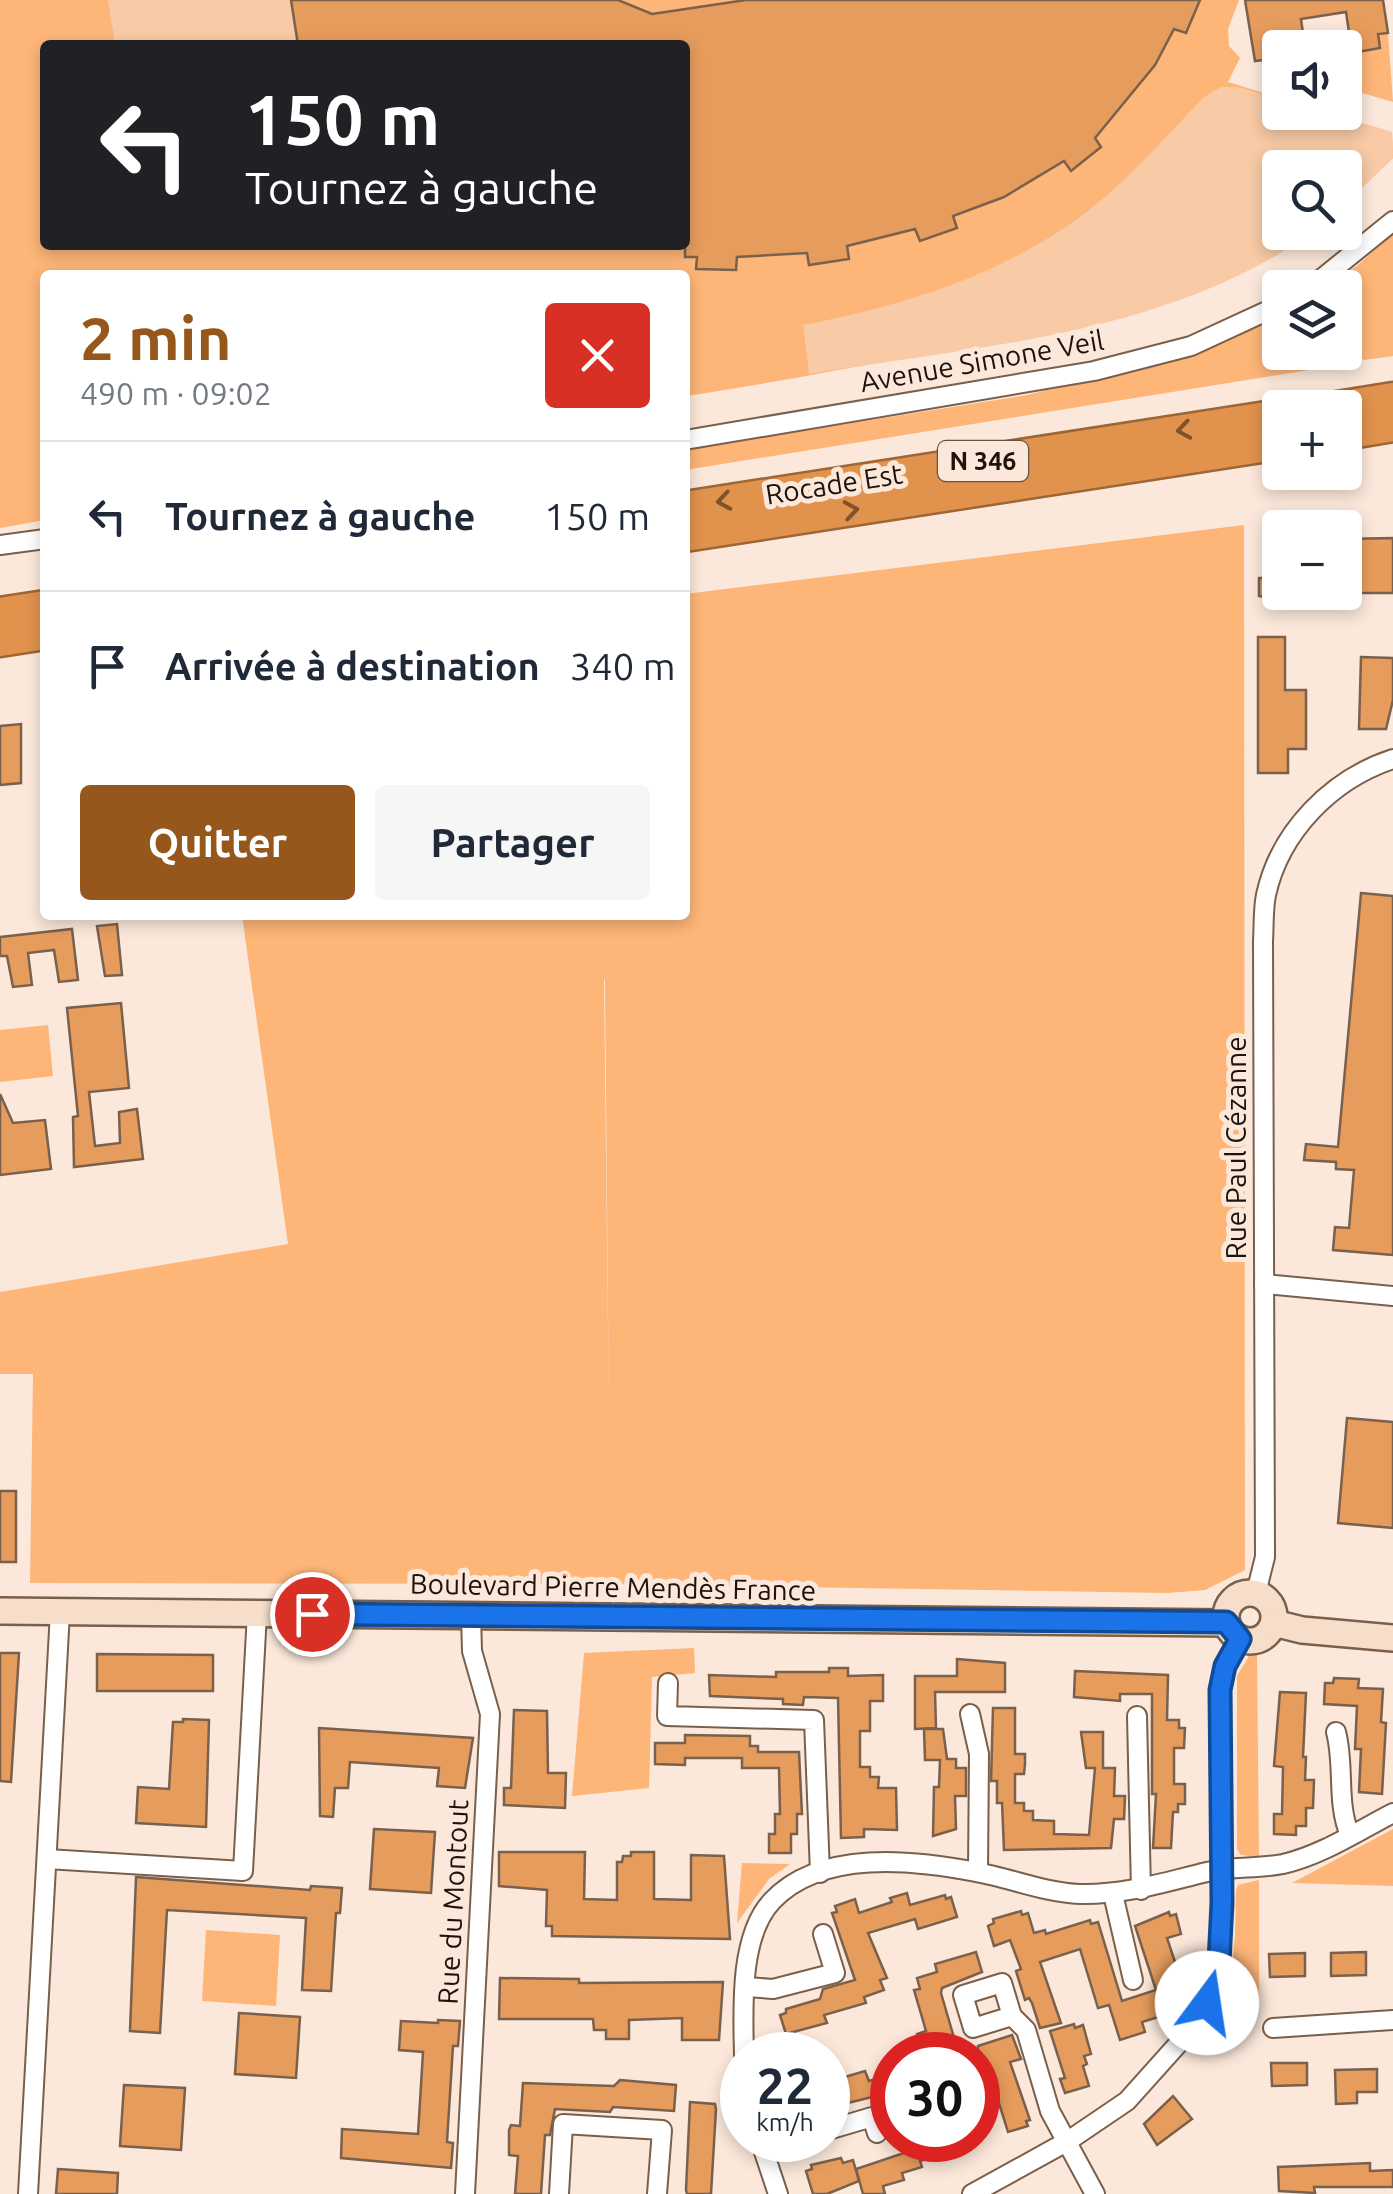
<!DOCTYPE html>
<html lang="fr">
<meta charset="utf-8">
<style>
:root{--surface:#fff;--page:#f6f6f7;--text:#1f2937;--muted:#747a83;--line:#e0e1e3;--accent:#95571c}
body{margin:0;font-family:Ubuntu,sans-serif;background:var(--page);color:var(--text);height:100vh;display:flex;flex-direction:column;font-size:38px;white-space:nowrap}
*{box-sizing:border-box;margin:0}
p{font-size:32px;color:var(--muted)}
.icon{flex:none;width:55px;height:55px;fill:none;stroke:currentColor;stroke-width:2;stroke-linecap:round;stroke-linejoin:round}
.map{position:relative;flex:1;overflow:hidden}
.details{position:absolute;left:40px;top:270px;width:650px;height:650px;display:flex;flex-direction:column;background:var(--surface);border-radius:10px;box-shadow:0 5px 15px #0003}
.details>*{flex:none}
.banner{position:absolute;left:40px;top:40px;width:650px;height:210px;border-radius:10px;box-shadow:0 5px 15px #0003;background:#202124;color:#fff;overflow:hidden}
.controls{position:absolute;left:1262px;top:30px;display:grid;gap:20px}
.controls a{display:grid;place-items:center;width:100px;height:100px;border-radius:10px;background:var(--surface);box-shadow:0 5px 15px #0003;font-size:50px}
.speed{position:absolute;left:720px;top:2032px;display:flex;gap:20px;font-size:50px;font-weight:700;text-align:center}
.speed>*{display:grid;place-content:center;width:130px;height:130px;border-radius:50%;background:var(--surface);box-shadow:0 5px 15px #0003;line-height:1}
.speed small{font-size:25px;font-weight:400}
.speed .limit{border:15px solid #d22;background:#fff;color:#111}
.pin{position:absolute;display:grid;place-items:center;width:85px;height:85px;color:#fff;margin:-42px;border:5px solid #fff;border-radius:50%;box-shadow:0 2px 10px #0007}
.me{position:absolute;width:110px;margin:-55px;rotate:14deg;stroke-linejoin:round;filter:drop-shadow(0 0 8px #0008)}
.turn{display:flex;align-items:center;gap:35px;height:210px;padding:0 40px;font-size:45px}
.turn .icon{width:130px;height:130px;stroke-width:2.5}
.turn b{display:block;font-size:70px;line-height:85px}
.round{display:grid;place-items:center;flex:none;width:105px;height:105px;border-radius:10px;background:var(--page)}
.summary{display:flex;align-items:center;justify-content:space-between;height:170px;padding:0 40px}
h1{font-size:60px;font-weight:700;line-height:75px;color:var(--accent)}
.cta{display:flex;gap:20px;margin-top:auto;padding:20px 40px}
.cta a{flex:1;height:115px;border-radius:10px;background:var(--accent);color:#fff;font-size:40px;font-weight:700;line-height:115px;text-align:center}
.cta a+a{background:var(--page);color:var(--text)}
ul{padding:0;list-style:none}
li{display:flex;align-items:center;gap:30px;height:150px;padding:0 40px;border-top:2px solid var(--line)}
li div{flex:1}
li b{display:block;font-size:38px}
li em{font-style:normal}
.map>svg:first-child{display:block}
</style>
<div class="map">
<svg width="1393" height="2194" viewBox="0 0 1393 2194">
<rect width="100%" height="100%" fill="#fbe8da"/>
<g fill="#fdb578" fill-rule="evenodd">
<path d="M0,0H1239L1228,29L1229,46L1240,58L1228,82L1280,98V112L1328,113L1392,132L1393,158L1345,204V168H1280V232L1311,233C1189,318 1045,335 901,359C828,371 759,386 685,396V275H45V520L0,528ZM45,45H685V245H45Z"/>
<polygon points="1388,33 1393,102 1345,88 1345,65 1353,63 1352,53 1380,48 1378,34"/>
<polygon points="1393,233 1393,356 1364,360 1360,357 1346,359 1341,365 685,470 685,450 1027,395 1194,354 1280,317 1280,352 1345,352 1345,288 1324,287 1357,266"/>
<path d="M1244,525L1245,1570L1205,1590L1167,1593L612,1584L30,1583L33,1374H0V1292L288,1244L242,915H685V594ZM604,979L605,980L609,1419Z"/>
<polygon points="48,1025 53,1076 0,1082 0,1030"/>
<polygon points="694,1648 695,1673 652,1677 649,1788 572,1796 584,1653"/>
<polygon points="1257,1655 1259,1857 1241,1855 1237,1849 1237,1676 1249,1656"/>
<polygon points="1393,1829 1393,1886 1292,1883"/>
<polygon points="742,1863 790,1864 769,1879 737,1923"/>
<path d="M1259,1880V2009L1207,2054L1199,2043C1236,1996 1235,1947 1236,1890L1238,1885Z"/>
<polygon points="206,1930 280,1935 276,2006 202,2001"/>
</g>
<g fill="#f8caa5">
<polygon points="108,0 291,0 298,45 115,45"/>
<path d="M1221,87H1238L1280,99V112L1325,113L1392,132L1393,158L1345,204V168H1280V232L1311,233C1166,335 980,346 809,374L803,325C907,305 1010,273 1094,206C1134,174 1168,134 1204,97Z"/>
</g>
<g fill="#e69c5c" stroke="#7b604b" stroke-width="2.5">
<polygon points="291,0 618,0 652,14 746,0 1200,0 1186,33 1174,29 1155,65 1095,138 1101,147 1071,171 1064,161 1004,197 953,216 957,228 920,241 915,229 847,246 849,259 809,265 807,253 737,257 736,270 696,269 697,257 685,257 685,45 298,45"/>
<polygon points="1245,0 1383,0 1388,33 1378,34 1380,48 1352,53 1346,12 1301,19 1305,48 1280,48 1280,58 1255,61"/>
<polygon points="1393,538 1393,593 1347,593 1346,539"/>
<polygon points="1266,557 1280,557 1280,600 1259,596 1259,578 1267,578"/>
<polygon points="1258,637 1285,637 1285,690 1306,690 1306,749 1288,749 1288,773 1258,773"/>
<polygon points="1361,657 1393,658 1393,700 1386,729 1359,729"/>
<polygon points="21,724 21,783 0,785 0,726"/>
<polygon points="1361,893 1393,896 1393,1255 1333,1250 1335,1227 1349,1228 1354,1170 1336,1169 1336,1162 1304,1160 1306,1144 1338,1147"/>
<polygon points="117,924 122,975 105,976 97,926"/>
<polygon points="72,929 78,980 59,982 54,950 28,953 32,985 13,987 7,956 0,956 0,937"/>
<polygon points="121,1003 129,1088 89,1092 95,1146 120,1143 119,1112 137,1109 143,1159 74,1167 73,1117 78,1116 67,1008"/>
<polygon points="0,1094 13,1123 45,1120 51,1169 0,1175"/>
<polygon points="1347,1418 1393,1422 1393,1528 1338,1523"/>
<rect x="0" y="1491" width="16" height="71"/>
<polygon points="0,1653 19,1653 11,1782 0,1781"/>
<polygon points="97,1654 213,1655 213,1691 97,1691"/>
<polygon points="957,1659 1005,1663 1005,1692 935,1692 936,1728 915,1729 915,1676 957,1676"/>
<polygon points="829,1668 848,1668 848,1676 883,1675 883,1701 870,1701 870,1731 860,1731 860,1767 870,1767 870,1777 879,1777 878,1788 896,1788 897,1830 864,1829 864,1837 841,1838 838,1698 804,1697 803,1705 783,1704 783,1699 710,1696 709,1675 776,1677 776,1672 829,1672"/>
<polygon points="1075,1671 1168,1675 1167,1720 1179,1720 1179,1728 1185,1728 1184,1748 1174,1748 1174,1784 1185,1784 1185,1804 1178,1804 1178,1812 1173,1812 1171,1848 1153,1848 1156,1794 1152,1794 1152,1694 1120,1694 1120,1701 1074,1697"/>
<polygon points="1334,1678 1359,1679 1358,1688 1383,1689 1381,1722 1386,1723 1382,1794 1359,1792 1361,1749 1355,1749 1357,1706 1324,1704 1325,1683 1333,1683"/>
<polygon points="1280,1692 1306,1693 1303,1757 1306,1757 1305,1780 1314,1780 1313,1808 1306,1808 1306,1826 1296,1826 1296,1835 1274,1834 1274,1814 1282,1814 1283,1767 1274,1766"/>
<polygon points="993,1708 1015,1708 1015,1754 1025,1754 1025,1764 1024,1774 1015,1774 1015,1803 1024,1803 1024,1811 1033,1811 1033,1820 1054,1821 1054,1834 1089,1835 1095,1768 1086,1768 1081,1732 1103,1732 1103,1768 1115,1768 1114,1796 1125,1796 1124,1819 1114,1819 1111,1848 1004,1850 1002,1803 997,1803 997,1781 991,1781"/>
<polygon points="514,1710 547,1711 548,1773 566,1773 565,1808 504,1805 504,1788 511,1788"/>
<polygon points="183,1719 209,1720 206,1827 136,1823 138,1787 169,1789 173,1722 183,1722"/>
<polygon points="319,1728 473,1738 465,1788 437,1786 439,1768 350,1762 348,1788 335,1788 333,1817 320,1816"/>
<polygon points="924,1729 943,1729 947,1759 956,1759 956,1768 966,1768 966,1796 955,1796 956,1829 933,1836 934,1787 939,1787 940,1760 925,1760"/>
<polygon points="685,1735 750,1736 750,1746 758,1746 758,1752 799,1752 802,1814 797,1814 797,1834 791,1834 791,1853 769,1853 769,1834 775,1834 775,1814 780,1814 779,1768 742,1768 742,1758 685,1758 685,1765 655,1764 655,1743 685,1743"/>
<polygon points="374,1829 435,1832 431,1893 370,1889"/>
<polygon points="499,1852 585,1852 584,1899 617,1900 617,1862 622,1862 623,1856 631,1856 631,1852 654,1852 654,1899 691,1900 691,1855 724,1856 730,1939 552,1936 552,1926 546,1926 547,1890 499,1886"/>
<polygon points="136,1877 310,1890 311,1886 342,1888 340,1913 336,1913 331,1991 302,1990 306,1918 167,1910 160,2033 130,2031"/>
<polygon points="907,1893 910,1905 945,1895 946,1899 951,1897 957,1917 918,1929 915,1919 868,1933 887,1978 880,1980 884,1990 864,1997 866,2003 824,2015 827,2023 786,2034 780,2015 786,2013 786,2009 820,1999 823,1989 855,1980 832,1913 837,1912 835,1906 855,1899 859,1913 892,1902 890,1898"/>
<polygon points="1021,1911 1022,1915 1028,1913 1034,1933 1045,1930 1046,1934 1090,1920 1091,1924 1098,1922 1122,2001 1156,1990 1135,1926 1169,1912 1170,1916 1176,1914 1181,1934 1167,1938 1182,1983 1164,1988 1170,2008 1160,2010 1162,2016 1142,2022 1145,2032 1120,2040 1109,2005 1098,2008 1080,1949 1040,1962 1061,2023 1040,2028 1032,2003 1029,1998 1025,2000 1016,1971 1021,1969 1010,1940 994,1946 988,1926 994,1923 993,1919"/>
<polygon points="976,1952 982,1972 942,1988 941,1993 959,2055 923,2055 917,2034 926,2031 914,1990 920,1989 917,1978 937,1972 935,1964"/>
<polygon points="1366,1952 1366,1975 1331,1976 1331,1953"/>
<polygon points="1305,1953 1305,1976 1270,1977 1269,1954"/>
<polygon points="500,1978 579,1979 579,1983 723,1982 719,2040 682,2040 682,2018 629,2020 629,2039 606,2039 606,2030 594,2030 593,2019 499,2019"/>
<polygon points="239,2013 300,2017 296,2078 235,2074"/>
<polygon points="438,2020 460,2021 458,2046 453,2046 447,2142 453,2143 451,2168 341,2158 342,2129 418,2134 423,2052 399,2050 401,2021 438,2023"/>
<polygon points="1074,2024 1075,2028 1083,2025 1091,2054 1084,2056 1087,2064 1083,2066 1089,2086 1065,2093 1060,2079 1065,2078 1050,2031"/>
<polygon points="1012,2035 1021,2059 1010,2062 1030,2120 1026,2121 1028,2126 1008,2132 989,2071 978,2074 978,2046"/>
<polygon points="1271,2063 1307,2063 1307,2085 1272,2086"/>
<polygon points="1377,2069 1377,2092 1357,2092 1357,2103 1336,2104 1335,2070"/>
<polygon points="865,2071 869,2081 888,2076 892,2092 828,2108 828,2082"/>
<polygon points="620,2080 676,2085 674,2111 613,2107 610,2112 555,2109 550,2135 545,2135 541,2194 515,2194 518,2156 509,2155 509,2130 511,2125 520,2126 523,2083 614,2086"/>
<polygon points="124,2085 185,2088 181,2150 120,2146"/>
<polygon points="1173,2096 1192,2119 1157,2145 1144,2124"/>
<polygon points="690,2102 715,2104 716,2109 711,2194 687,2194 686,2190"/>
<polygon points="924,2140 930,2158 920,2161 922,2167 902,2173 904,2180 883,2186 885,2194 863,2194 856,2169 907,2152 904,2144"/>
<polygon points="841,2158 843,2163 853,2160 859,2181 827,2194 813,2194 806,2171 812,2169 811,2165"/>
<polygon points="1370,2163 1370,2171 1393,2170 1393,2187 1314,2187 1315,2193 1279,2191 1278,2167"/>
<polygon points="58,2169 118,2173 117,2194 56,2194"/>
</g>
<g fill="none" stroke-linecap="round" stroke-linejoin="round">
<g stroke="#7a5f4a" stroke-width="22">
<g id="street">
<polyline points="1310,288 1393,221"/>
<polyline points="685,440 1094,371 1191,346 1280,305"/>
<polyline points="0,545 45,539"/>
<polyline points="1264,1284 1393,1296"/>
<path d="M1256,1593L1265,1557L1263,941C1264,926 1263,909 1266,895C1280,831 1332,779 1393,759"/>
<polyline points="668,1683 667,1716 814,1720 820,1873"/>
<polyline points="970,1714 979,1754 978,1872"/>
<polyline points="1137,1716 1141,1890"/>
<path d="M1336,1732C1345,1766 1336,1803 1350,1835"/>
<polyline points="47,1859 243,1871 257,1613"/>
<polyline points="1113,1894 1133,1980"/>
<polyline points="747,1987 773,1989 835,1973 823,1934"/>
<polyline points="1012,2016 973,2028 963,1995 1002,1983 1012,2016 1026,2030 1050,2111 1095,2194"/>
<polyline points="1273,2028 1393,2020"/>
<path d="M744,2055C743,2010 739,1936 772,1901C821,1849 914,1860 976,1872C1010,1878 1046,1893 1080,1894C1125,1895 1165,1882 1207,1872C1232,1866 1258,1869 1283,1864C1322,1855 1358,1831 1393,1813"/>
<polyline points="828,2130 872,2117 877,2133"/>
<polyline points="760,2140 778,2194"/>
<polyline points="763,2149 795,2140"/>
<polyline points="28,2194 60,1612"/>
<polyline points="465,2194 490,1714 472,1651 471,1616"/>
<polyline points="559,2194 563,2124 662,2130 657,2194"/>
<polyline points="972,2194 1068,2141 1127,2101 1196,2024 1218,1982 1222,1903 1221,1690 1225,1666 1240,1639"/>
</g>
</g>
<g stroke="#7a5f4a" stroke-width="30">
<g id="secondary">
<circle cx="1250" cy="1617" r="24"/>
<polyline points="0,1611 1226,1623"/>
<polyline points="1274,1623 1302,1630 1393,1638"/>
</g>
</g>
<g stroke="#9d6636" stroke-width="35">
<g id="highway">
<polyline points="1331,408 1393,398"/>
<polyline points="1345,434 1393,426"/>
<polyline points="685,507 1280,415"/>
<polyline points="685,536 1280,444"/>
<polyline points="0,613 45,606"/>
<polyline points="0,641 45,634"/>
</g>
</g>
<use href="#street" stroke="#fff" stroke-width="18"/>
<use href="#secondary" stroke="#f6deca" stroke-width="25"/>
<use href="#highway" stroke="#e1924d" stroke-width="30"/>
</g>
<defs><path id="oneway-chevron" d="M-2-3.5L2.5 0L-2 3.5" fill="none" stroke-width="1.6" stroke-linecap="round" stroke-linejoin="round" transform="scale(2.5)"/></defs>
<g stroke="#80522c">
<use href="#oneway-chevron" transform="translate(1184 430) rotate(171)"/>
<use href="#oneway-chevron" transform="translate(724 501) rotate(171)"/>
<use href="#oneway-chevron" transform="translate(851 510) rotate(-9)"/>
</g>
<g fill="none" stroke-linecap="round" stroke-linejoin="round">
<g stroke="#114b97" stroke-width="25">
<polyline id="route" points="312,1614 1226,1622 1240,1639 1225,1666 1220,1690 1222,1903 1218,1982 1207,2003"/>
</g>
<use href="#route" stroke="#1a73e8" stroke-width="18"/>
</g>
<g text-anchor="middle" stroke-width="10" stroke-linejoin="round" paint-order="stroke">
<rect fill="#fbe8da" stroke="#605349" stroke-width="2.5" x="938" y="441" width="90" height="40" rx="8"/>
<g font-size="25" font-weight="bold" fill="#1e130b">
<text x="983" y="470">N 346</text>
</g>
<g font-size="28" fill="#1e130b" stroke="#fbe8da">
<text transform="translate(982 361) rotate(-10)" y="10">Avenue Simone Veil</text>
<text transform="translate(834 484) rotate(-9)" y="10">Rocade Est</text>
<text transform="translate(1236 1148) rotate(-90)" y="10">Rue Paul Cézanne</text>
<text transform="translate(613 1587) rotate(1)" y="10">Boulevard Pierre Mendès France</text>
<text transform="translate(453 1902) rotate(-87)" y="10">Rue du Montout</text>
</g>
</g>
</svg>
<div class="controls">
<a><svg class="icon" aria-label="sound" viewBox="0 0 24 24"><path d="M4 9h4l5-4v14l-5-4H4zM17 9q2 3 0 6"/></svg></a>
<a><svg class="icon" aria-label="search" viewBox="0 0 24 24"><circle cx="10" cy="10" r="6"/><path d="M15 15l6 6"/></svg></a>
<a><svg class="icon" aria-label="layers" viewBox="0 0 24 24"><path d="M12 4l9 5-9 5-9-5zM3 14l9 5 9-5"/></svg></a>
<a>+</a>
<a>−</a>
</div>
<div class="speed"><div>22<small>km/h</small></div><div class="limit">30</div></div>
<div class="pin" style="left:312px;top:1614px;background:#d93025"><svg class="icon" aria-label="arrive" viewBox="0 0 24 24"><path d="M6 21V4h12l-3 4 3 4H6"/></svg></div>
<svg class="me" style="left:1207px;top:2003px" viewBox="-20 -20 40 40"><circle r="19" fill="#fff"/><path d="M0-13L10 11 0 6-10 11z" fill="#1a73e8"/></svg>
<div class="banner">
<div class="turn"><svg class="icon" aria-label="left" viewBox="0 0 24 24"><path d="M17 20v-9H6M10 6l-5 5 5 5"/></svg><div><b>150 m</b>Tournez à gauche</div></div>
</div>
<section class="details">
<div class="summary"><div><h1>2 min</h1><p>490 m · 09:02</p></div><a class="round" style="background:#d93025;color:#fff"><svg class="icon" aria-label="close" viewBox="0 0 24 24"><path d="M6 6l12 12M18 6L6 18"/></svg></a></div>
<ul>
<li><svg class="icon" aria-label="left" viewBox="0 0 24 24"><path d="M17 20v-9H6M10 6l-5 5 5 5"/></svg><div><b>Tournez à gauche</b></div><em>150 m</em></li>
<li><svg class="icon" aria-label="arrive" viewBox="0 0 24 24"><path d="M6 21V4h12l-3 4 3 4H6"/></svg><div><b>Arrivée à destination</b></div><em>340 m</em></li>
</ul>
<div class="cta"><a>Quitter</a><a>Partager</a></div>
</section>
</div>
